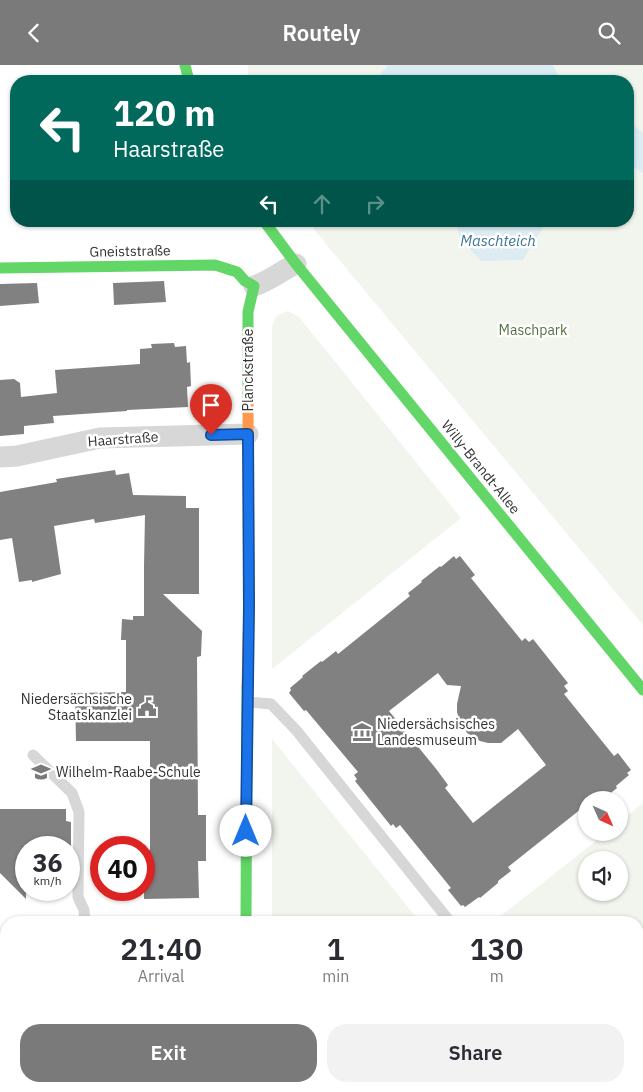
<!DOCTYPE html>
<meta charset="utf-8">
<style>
:root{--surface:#fff;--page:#f2f2f3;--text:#2b2b33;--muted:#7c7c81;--accent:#7a7a7a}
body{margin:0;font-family:"IBM Plex Sans",sans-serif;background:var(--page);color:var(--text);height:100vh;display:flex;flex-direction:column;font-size:19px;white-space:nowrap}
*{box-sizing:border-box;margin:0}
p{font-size:16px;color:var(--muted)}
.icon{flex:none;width:28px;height:28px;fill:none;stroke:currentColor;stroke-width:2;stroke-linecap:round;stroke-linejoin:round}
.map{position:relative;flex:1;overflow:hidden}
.side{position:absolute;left:0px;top:851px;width:644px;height:176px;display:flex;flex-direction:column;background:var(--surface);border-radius:20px 20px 0 0;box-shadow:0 1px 4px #0004}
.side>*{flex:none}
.top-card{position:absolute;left:10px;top:10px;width:624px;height:152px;border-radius:20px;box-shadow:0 1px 4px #0004;background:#00695c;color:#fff;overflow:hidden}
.needle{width:32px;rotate:135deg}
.fabs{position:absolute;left:578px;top:726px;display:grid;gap:10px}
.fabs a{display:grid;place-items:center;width:50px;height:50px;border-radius:50%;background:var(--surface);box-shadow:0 1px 4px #0004;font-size:25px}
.speed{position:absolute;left:15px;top:771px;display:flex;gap:10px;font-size:25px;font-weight:700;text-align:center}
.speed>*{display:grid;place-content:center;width:65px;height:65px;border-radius:50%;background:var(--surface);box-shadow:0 1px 4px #0004;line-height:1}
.speed small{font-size:12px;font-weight:400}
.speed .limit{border:8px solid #d22;background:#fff;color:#111}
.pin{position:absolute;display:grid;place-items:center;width:42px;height:42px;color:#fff;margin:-51px -21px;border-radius:50% 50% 50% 0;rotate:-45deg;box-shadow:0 0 5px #0007}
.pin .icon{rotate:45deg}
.me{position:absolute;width:55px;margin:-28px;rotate:0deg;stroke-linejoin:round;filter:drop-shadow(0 0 4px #0008)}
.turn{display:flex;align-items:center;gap:18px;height:105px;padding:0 20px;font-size:22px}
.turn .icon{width:65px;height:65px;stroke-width:2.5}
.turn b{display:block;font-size:35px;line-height:42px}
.lanes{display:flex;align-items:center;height:48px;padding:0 20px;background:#0003;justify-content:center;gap:25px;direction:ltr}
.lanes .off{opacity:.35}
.eta{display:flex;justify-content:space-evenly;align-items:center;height:85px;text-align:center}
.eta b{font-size:30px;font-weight:600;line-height:35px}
.button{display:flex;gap:10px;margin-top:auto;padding:10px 20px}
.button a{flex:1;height:58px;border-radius:20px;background:var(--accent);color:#fff;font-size:20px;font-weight:600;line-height:58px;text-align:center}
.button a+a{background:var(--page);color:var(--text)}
header{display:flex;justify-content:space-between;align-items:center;height:65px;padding:0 20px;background:var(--accent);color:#fff;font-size:22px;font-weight:600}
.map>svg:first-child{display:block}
</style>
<header><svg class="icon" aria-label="back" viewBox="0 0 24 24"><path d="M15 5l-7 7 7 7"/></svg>Routely<svg class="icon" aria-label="search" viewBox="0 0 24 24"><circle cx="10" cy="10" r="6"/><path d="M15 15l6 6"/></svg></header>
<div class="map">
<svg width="643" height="1027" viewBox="0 0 643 1027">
<rect width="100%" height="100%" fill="#fff"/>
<g fill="#f1f5ed" fill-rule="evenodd">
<polygon points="248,0 643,0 643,560 316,167 309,156 628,156 628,16 248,16"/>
<path d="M288,246L299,252L461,453L272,604V263C274,252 277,250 288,246Z"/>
<polygon points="272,674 420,857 275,857 272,850"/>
<path d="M643,738V866H638V858L493,857L606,768H619V757ZM586,795H619V828H586Z"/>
<polygon points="0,955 6,955 6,1021 302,1021 301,1027 0,1027"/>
</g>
<g fill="#ddebf3">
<polygon points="387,0 553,0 559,13 567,16 373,16 386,3"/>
<polygon points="628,56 643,68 643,108 628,99"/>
<polygon points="456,156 547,156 523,195 481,196 460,174"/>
</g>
<g fill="#818181" fill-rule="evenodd">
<polygon points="164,216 166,237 114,240 113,218"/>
<polygon points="37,218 39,238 0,241 0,219"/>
<polygon points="174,278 175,282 186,281 187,298 190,297 191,321 187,322 188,342 127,345 127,346 53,351 54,358 24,361 24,369 0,371 0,315 14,314 20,318 21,332 57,328 55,305 140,299 140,284 152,283 151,279"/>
<polygon points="115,405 116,410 129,408 133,430 186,431 186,443 199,443 199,529 163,529 202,566 201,591 197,592 198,750 206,750 206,796 198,796 199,833 144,834 144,785 150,785 150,676 76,676 75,628 126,627 126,575 121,575 122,554 133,555 133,551 144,551 144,501 145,450 95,458 94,454 54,461 61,509 32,517 32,515 19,517 12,473 0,475 0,427 57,417 56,414"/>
<path d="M454,491L456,494L460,491L475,510L471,513L522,576L525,573L529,577L533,574L568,618L564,621L568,626L564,629L614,691L618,688L631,705L627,708L629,710L616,721L617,723L602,735H586V740L508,802L511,806L498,816V818L480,833L479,832L465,842L463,840L461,841L448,825L451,823L400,760L396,763L393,759L391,761L355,716L357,714L354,710L358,707L306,645L304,646L289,628L291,625L290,623L303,612L302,611L321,596L322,597L336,586L338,589L410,531L408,528L422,517L421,516L440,501L441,502ZM438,608L447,620L461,621L457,639V647L459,654L467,668L473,672L480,676L488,678H501L518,664L546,700L473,758L445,723L448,720L437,705L389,646Z"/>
<polygon points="0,744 66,744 66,756 71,757 71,782 26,782 26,834 0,808"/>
</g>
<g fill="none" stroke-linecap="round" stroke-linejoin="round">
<g stroke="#d7d7d7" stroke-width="11">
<polyline points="247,637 271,639 296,665 451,858"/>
<polyline points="33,690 72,728 79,747 78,832 84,845 85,858"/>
</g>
<g stroke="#d7d7d7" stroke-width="21">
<path d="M254,221C269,216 281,206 296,199"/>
<polyline points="0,392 17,391 100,373 248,369"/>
<polyline points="0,913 6,913"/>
<polyline points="638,918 643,918"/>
<polyline points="440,1021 445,1025 457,1021"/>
<polyline points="552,1021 557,1027"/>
</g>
<g stroke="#63d668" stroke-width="11">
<polyline points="185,0 189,16"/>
<polyline points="264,156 296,199 643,625"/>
<polyline points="0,203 215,200 237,207 245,216 254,221 248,247 248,337"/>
<polyline points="246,858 247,622"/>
</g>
<polyline stroke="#ff974d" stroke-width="11" points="247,622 249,541 248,337"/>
</g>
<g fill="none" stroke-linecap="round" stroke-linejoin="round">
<g stroke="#114b97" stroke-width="12">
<polyline id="route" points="211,370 248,369 249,541 246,766"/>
</g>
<use href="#route" stroke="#1a73e8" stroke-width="9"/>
</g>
<defs>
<g id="civic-bare" transform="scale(1.5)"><path d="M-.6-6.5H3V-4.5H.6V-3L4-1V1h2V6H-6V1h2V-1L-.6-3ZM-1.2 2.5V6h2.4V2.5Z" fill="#7a7a7a" stroke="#fff" stroke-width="2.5" paint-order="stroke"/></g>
<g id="museum-bare" transform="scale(1.5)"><path d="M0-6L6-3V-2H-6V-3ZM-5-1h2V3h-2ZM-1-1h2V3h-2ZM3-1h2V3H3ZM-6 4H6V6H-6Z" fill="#7a7a7a" stroke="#fff" stroke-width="2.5" paint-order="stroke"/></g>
<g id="school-bare" transform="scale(1.5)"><path d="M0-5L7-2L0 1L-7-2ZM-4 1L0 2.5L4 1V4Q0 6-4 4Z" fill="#7a7a7a" stroke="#fff" stroke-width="2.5" paint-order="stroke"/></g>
</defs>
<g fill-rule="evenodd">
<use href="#civic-bare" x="147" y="642"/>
<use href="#museum-bare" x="362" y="667"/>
<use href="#school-bare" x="41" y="707"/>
</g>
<g text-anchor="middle" stroke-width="5" stroke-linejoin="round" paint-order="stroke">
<g font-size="14" fill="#333" stroke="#fff">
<text transform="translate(130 186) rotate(-1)" y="5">Gneiststraße</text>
<text transform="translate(248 305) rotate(-90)" y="5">Planckstraße</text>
<text transform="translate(123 374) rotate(-4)" y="5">Haarstraße</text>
<text transform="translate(481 402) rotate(51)" y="5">Willy-Brandt-Allee</text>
</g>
<g font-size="14" fill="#56703f" stroke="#fff">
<text x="533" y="270">Maschpark</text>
</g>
<g font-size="14" fill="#333" stroke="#fff" text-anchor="start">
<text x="132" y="639" text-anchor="end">Niedersächsische<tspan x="132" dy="16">Staatskanzlei</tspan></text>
<text x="377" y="664">Niedersächsisches<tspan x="377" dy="16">Landesmuseum</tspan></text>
<text x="56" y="712">Wilhelm-Raabe-Schule</text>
</g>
<g font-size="15" font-style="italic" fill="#3f7597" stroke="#fff">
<text x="498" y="181">Maschteich</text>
</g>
</g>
</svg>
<div class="fabs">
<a><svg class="needle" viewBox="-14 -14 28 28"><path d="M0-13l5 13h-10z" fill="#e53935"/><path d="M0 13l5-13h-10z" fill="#7c7c81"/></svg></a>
<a><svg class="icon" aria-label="sound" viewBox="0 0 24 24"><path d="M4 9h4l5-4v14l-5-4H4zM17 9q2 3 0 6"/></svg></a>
</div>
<div class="speed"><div>36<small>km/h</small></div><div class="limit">40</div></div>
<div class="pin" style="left:211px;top:370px;background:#d93025"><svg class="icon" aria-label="arrive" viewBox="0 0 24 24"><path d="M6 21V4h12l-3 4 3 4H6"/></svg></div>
<svg class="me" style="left:246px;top:766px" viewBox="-20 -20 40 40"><circle r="19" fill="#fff"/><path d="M0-13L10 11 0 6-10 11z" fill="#1a73e8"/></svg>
<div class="top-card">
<div class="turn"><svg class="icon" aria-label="left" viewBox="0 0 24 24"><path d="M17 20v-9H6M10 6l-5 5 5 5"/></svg><div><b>120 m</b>Haarstraße</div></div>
<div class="lanes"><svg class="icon" aria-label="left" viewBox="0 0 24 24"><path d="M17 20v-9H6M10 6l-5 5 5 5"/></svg><svg class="icon off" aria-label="ahead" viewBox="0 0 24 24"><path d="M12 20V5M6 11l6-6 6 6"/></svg><svg class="icon off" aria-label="right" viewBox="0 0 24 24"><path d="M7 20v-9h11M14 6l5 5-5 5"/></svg></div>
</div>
<section class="side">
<div class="eta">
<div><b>21:40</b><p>Arrival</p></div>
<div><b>1</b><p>min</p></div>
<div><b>130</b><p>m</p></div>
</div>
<div class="button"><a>Exit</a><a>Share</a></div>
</section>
</div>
